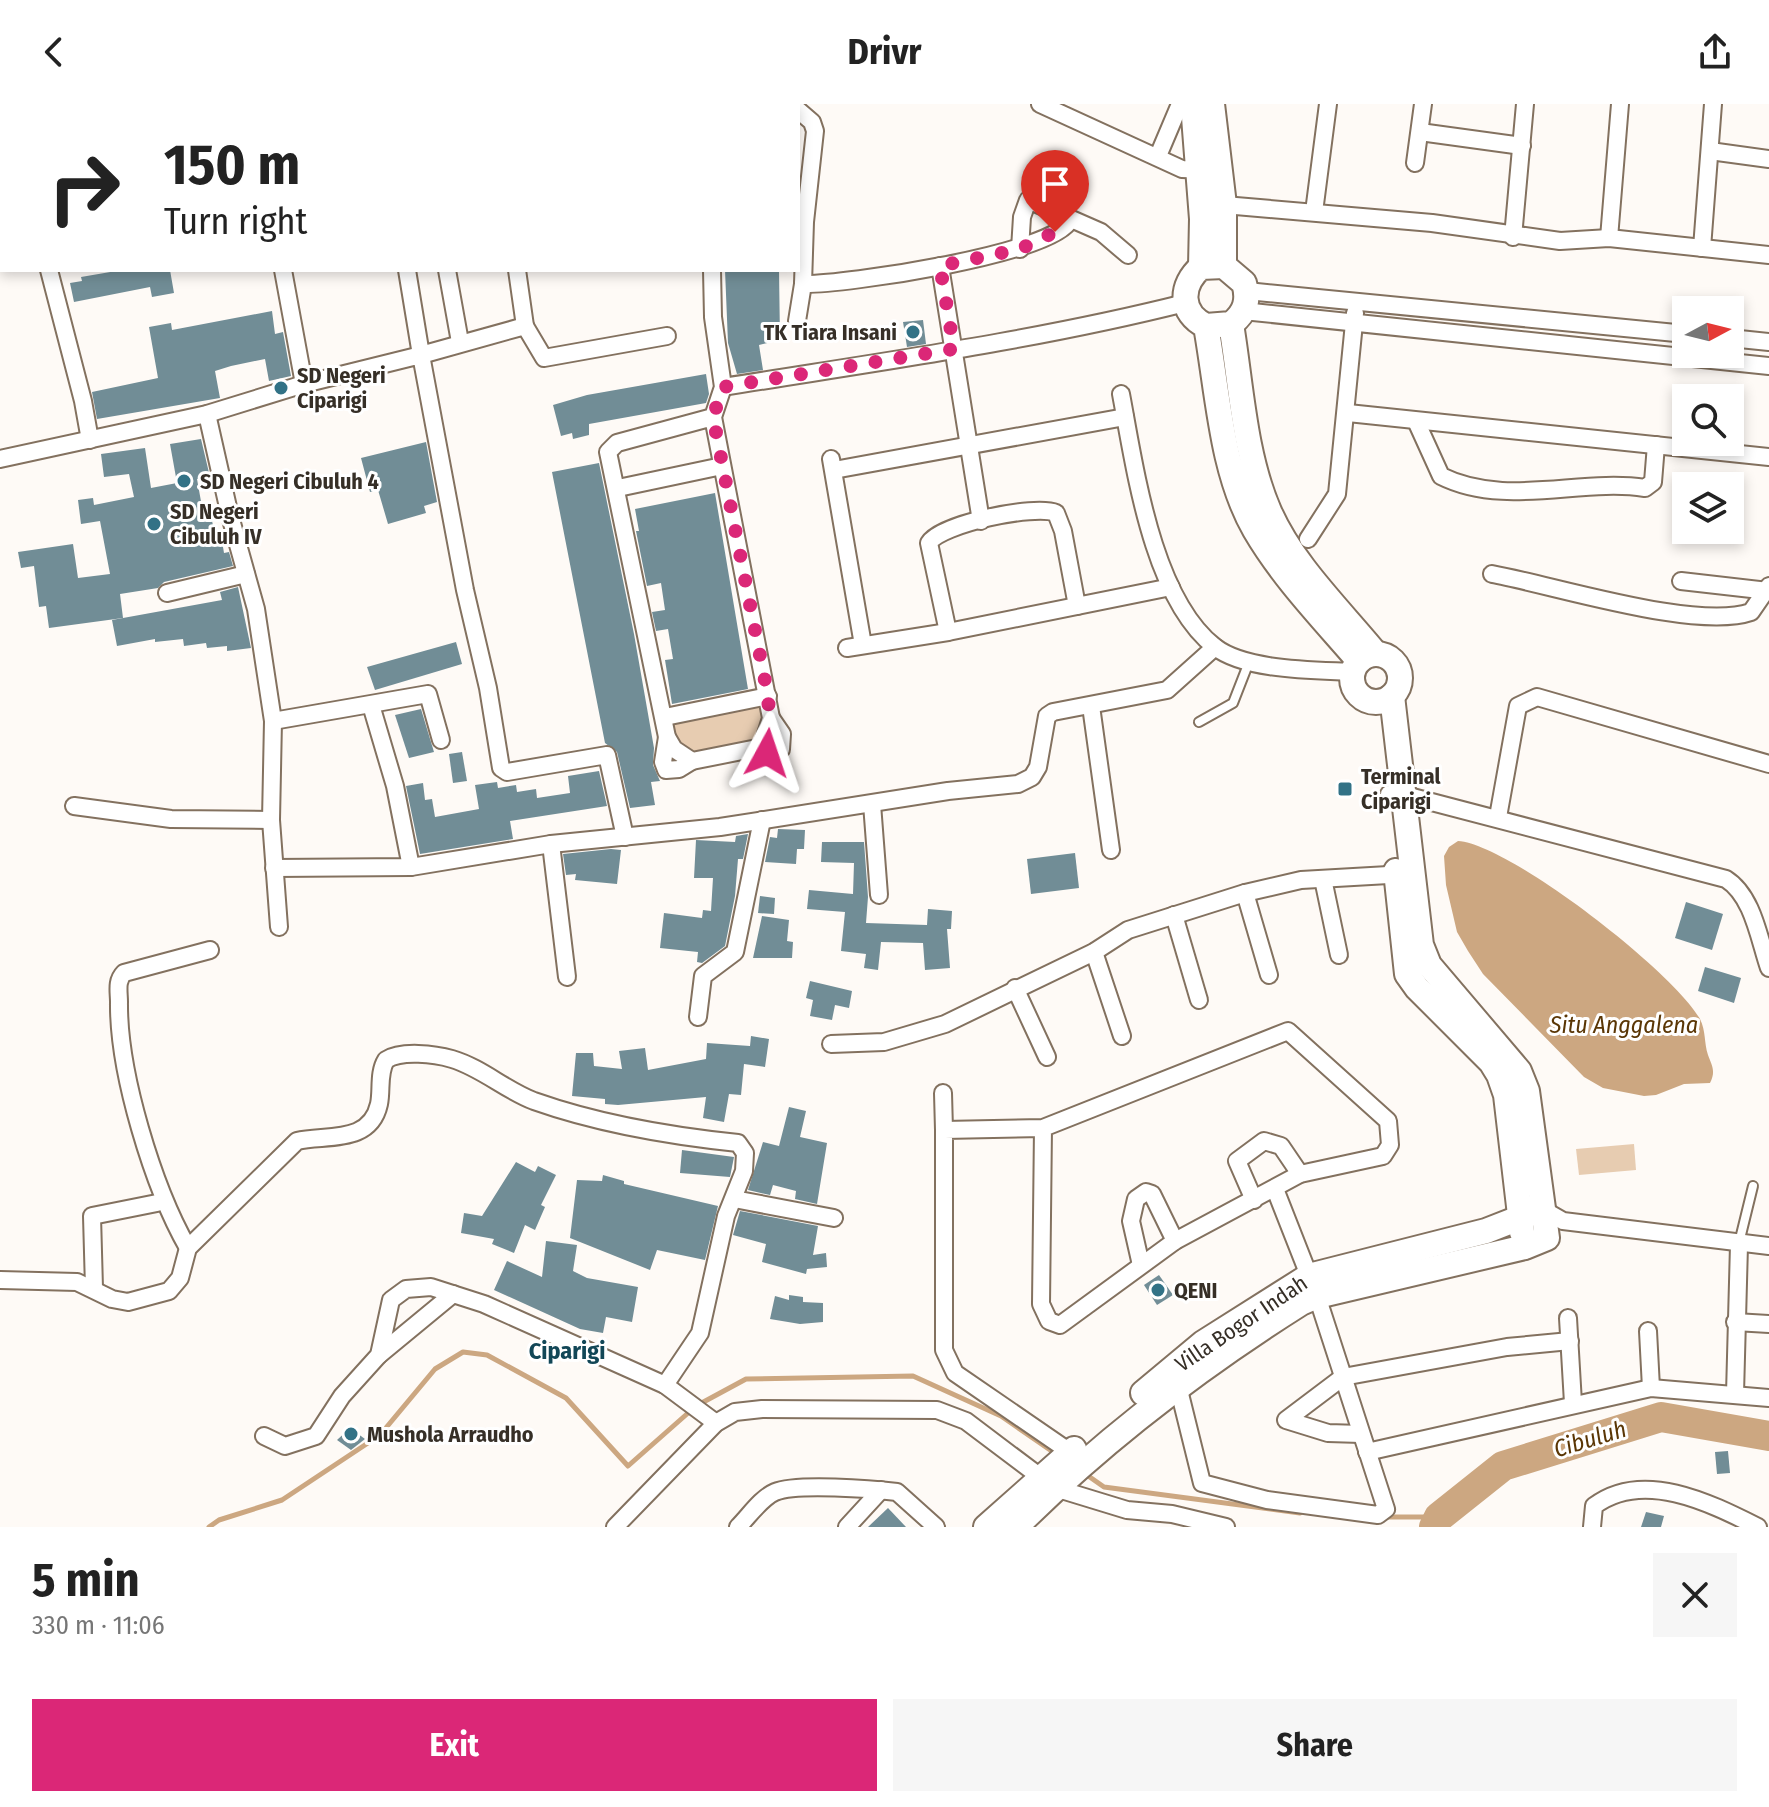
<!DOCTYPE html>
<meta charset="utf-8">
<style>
:root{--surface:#fff;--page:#f6f6f6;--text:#222;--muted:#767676;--accent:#db2777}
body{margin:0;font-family:"Fira Sans Condensed",sans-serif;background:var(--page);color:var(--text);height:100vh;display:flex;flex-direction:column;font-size:30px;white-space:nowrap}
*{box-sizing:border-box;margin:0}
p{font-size:26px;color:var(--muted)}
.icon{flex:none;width:44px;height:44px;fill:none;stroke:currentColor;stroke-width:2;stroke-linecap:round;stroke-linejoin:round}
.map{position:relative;height:1423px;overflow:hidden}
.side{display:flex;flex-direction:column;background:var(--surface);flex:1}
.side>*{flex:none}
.banner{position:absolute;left:0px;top:0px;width:800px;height:168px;box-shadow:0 4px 12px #0003;background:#fff;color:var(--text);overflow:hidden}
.needle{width:52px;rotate:83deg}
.tools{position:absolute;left:1672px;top:192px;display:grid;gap:16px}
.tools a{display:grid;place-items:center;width:72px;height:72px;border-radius:0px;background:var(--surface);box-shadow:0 4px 12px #0003;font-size:40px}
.pin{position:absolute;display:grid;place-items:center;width:68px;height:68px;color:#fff;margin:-82px -34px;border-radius:50% 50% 50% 0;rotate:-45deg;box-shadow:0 0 8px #0007}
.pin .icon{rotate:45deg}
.me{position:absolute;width:88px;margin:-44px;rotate:5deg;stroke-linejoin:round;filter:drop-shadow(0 0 6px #0008)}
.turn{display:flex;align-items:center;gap:28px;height:168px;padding:0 32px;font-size:36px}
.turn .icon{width:104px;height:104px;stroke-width:2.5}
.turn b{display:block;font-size:56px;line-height:68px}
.round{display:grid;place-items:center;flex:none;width:84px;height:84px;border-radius:0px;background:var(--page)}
.head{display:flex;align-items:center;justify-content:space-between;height:136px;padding:0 32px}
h1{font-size:48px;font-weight:700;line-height:60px}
.button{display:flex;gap:16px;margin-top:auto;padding:16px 32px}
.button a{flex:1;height:92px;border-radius:0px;background:var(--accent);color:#fff;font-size:32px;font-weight:700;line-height:92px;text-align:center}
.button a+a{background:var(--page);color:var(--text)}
header{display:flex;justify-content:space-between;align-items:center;height:104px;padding:0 32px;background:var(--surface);font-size:36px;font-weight:700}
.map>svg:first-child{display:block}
</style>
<header><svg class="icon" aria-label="back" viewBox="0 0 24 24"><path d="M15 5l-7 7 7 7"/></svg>Drivr<svg class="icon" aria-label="share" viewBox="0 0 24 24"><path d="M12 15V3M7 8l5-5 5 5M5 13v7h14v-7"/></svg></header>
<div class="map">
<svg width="1769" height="1423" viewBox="0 0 1769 1423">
<rect width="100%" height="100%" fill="#fefaf6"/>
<g fill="#e7ccb1">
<polygon points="758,599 769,618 762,635 693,648 674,634 672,619"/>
<polygon points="1634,1040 1636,1066 1579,1071 1576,1045"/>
</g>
<path fill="#cca781" d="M1458,737C1509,740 1674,868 1700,915C1706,927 1704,939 1708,951C1712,962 1716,967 1710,979L1684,980L1656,991L1644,992L1603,984L1584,973L1483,870L1468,847L1457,828L1446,781L1444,752L1449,743Z"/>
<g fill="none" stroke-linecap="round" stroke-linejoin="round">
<g stroke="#cca781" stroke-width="5">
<polyline points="1084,1369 1104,1383 1300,1409"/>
<polyline points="1382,1413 1439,1413"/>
<polyline points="209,1423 219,1416 282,1396 380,1331 435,1265 463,1248 487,1251 566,1294 628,1362 696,1302 746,1275 913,1272 1001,1312 1056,1350"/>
</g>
<polyline stroke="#cca781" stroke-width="30" points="1434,1423 1439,1413 1503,1362 1661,1313 1769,1332"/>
</g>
<g fill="#718d96">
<polygon points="122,166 170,166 174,189 152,193 150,183 74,198 70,179 82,177 81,173"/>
<polygon points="725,166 779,166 780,236 759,241 763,266 737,270 728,239"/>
<polygon points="272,207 275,230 283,228 291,272 269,277 265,255 231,262 215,267 220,294 97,315 92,288 158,274 149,223 171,219 172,226"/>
<polygon points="923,216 926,240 907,243 903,218"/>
<polygon points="706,270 709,290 706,299 589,320 589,331 573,335 572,329 561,332 553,301 587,291"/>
<polygon points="201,335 210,373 197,375 202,403 209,401 215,432 221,431 224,449 229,448 233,462 164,478 158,484 120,490 123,514 49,524 46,502 39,503 34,462 21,464 18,448 73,440 78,474 110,470 100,417 81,420 78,396 93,394 94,401 134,393 129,370 104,373 101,350 145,344 151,384 177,379 170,340"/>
<polygon points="426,338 437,398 424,402 426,409 388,420 378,386 370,388 361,354"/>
<polygon points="599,359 634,530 654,644 653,661 660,677 651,678 655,701 630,704 617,648 605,639 552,368"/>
<polygon points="715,389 748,585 672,600 665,556 673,555 668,525 656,527 652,508 665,506 661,479 647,482 636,427 639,427 635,405"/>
<polygon points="238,483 251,544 227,547 227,542 207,544 206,539 184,542 183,535 155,538 155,535 117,542 112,516 222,496 220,488"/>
<polygon points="456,538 462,560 375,586 367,563"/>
<polygon points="421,605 434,648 409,654 395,611"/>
<polygon points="462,648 467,677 453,679 449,650"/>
<polygon points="599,667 607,702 510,717 513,735 420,750 406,682 423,679 425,696 432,695 435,713 479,705 475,681 497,678 498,684 516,681 517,688 536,685 537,694 570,689 568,672"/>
<polygon points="778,725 805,726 804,745 797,745 796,760 765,758 770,733 777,734"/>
<polygon points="748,730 743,755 738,755 735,792 725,842 702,859 697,858 698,848 660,844 664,809 702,814 703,806 711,807 713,774 694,774 696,736 735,738 736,732"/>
<polygon points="822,738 864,738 868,793 866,819 927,821 928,805 952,807 951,825 947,825 950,864 925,866 923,839 881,838 878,866 864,864 866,850 841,847 845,808 807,805 809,786 853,790 854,759 821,758"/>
<polygon points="611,745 621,746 617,780 575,776 576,770 566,771 563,750"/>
<polygon points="1075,749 1079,784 1031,790 1027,755"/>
<polygon points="760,792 775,794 774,810 758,809"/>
<polygon points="1686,798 1723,810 1712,846 1675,834"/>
<polygon points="762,812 789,816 787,837 793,838 792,854 753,854"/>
<polygon points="1705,863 1741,874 1734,899 1698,887"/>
<polygon points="810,877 852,887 849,904 835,901 832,916 810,912 813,896 806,894"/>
<polygon points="751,932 769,935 765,963 744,960 741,991 729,990 724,1018 703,1014 706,993 618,1001 605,1000 605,995 572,992 576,949 593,949 594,962 622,965 619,947 645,944 648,966 706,955 707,939 750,942"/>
<polygon points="789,1003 806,1007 800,1033 827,1039 817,1100 795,1095 796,1087 773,1081 770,1091 748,1086 763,1038 779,1042"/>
<polygon points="682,1046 734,1053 730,1073 680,1069"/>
<polygon points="516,1058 535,1068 538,1062 556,1071 541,1101 545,1103 535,1126 525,1121 514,1149 492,1140 494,1135 461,1129 464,1109 482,1112"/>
<polygon points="603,1071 624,1077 624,1080 718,1102 705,1156 657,1146 650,1166 570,1134 577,1076 602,1077"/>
<polygon points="740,1107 818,1122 813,1151 826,1149 827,1163 807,1165 806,1170 762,1158 766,1140 733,1131"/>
<polygon points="546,1137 577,1141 573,1167 587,1174 638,1183 632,1218 606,1213 603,1229 580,1225 494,1186 507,1157 542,1173"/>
<polygon points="1159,1171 1173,1191 1157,1201 1144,1181"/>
<polygon points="789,1191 803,1193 803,1198 823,1199 823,1218 800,1220 770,1215 775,1192 789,1196"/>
<polygon points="350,1324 365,1335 351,1346 337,1336"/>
<polygon points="1728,1347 1730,1369 1717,1370 1715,1348"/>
<polygon points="888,1404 906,1423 868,1423"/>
<polygon points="1646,1408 1664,1412 1661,1423 1641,1423"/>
</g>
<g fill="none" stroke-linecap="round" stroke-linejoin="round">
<g stroke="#83715f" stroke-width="12">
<g id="lane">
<polyline points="1199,618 1233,599 1249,558"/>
<polyline points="1739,1139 1753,1082"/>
</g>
</g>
<g stroke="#83715f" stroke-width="20">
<g id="street">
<polyline points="249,0 249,2"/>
<polyline points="374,0 374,2"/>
<polyline points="489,0 490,2"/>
<polyline points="537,0 554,2"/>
<polyline points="775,0 784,2"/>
<polyline points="1040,0 1182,65 1208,66"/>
<polyline points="639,2 640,0"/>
<polyline points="732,2 732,0"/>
<polyline points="0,13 2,20"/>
<polyline points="1420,28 1522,42"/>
<polyline points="1710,47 1769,55"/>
<polyline points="1158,52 1180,0"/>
<polyline points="1415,59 1423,0"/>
<polyline points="0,76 2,76"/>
<polyline points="1224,101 1432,119 1560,137 1609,134 1769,151"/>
<polyline points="1314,108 1328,0"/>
<polyline points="1513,133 1525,0"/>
<polyline points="1609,134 1620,0"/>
<polyline points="1702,144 1713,0"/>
<polyline points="1020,145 1022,113 1028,96 1101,128 1128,151"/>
<polyline points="940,162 981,417"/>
<polyline points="49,166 83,297 90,336"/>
<polyline points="283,166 304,280"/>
<polyline points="407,166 421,251 525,222 517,166"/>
<polyline points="447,166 460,238"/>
<polyline points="712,166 713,213 723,283 713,313 771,614 762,643 692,657 674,645 667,633 608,348 617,339 713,313"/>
<path d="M803,180C843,181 1056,150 1070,116"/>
<polyline points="1247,187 1686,230"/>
<polyline points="1243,207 1769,262"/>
<polyline points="797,217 803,180 805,118 815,27 812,18 798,6"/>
<polyline points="525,222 544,254 667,232"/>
<polyline points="1730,234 1769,238"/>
<path d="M723,283C878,258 1034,237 1185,199"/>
<path d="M1121,290C1135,364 1152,494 1215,543C1246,567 1315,566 1353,568"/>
<polyline points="1348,309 1769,353"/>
<polyline points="207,310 230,412 256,505 273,617 271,716 279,823"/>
<path d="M1416,317L1441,372C1505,404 1580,374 1645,384L1653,378L1656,341"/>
<polyline points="0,355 207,310 304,280 421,251 465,486 488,584 501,664 507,668 607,651 625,733"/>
<polyline points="831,355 863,541"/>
<polyline points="834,366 1125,313"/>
<polyline points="618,384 722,362"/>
<polyline points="1308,435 1337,390 1355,209"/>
<path d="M1492,470C1553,481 1696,527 1751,508L1769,482"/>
<polyline points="1681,477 1769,487"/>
<polyline points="167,489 246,470"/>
<path d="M948,528L929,439C940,420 1035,400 1056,409L1063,427L1077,502"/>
<polyline points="847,544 948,528 1171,483"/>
<polyline points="371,601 395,682 411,763"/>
<polyline points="1091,602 1111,746"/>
<polyline points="665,613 768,592"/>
<polyline points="273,617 428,590 441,636"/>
<polyline points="667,633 663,658 666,666 679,665 692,657"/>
<polyline points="764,641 769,650 781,645 782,630 771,614"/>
<path d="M1389,690H1401L1726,775C1753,792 1759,835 1769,864"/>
<polyline points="872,700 879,791"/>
<polyline points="74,702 171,715 271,716"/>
<polyline points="1498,713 1518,602 1537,593 1769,660"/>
<polyline points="551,740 567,873"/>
<polyline points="274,764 411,763 551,740 720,723 948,687 1018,680 1032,673 1038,663 1047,612 1053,608 1167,586 1215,543"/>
<polyline points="1323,775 1339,851"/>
<polyline points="1245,789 1269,871"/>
<polyline points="1174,811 1199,896"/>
<polyline points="1094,848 1122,932"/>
<polyline points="1015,884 1047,953"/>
<polyline points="698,913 703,872 735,848 762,716"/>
<polyline points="831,940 884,938 945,920 1094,848 1128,826 1245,789 1301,776 1406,770"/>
<polyline points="943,989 944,1026"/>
<polyline points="1043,1024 1041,1200 1049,1217 1060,1221 1175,1137 1300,1070 1383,1052 1390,1041 1388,1017 1288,927 1043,1024 944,1026 944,1246 955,1269 1070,1348"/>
<polyline points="734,1095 834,1114"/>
<polyline points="1254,1096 1237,1057 1264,1037 1281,1042 1300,1070"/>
<polyline points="1542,1105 1563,1117 1769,1142"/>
<path d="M188,1144C153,1083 118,968 119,898C119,888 116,877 124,869L210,846"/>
<polyline points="1141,1161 1131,1117 1136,1095 1146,1088 1152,1090 1175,1137"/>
<path d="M0,1176L77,1178L112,1195L128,1198L169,1187L180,1174L188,1144L297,1037C325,1030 370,1041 379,1000C382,986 378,969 386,956C401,946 435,950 452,955C482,964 505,986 534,997C599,1020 670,1032 738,1039L745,1049L744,1067L726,1112L700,1229L665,1281"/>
<polyline points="94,1184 92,1112 157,1099"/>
<polyline points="1568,1214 1573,1299"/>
<polyline points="1735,1218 1769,1220"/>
<polyline points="1648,1227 1651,1284"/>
<polyline points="379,1251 453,1190"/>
<polyline points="1178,1282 1202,1379 1267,1396 1378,1411 1386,1405 1317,1192 1275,1085"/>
<polyline points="1735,1290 1739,1141"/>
<polyline points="1361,1330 1328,1329 1286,1316 1343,1273 1507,1243 1570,1237"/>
<polyline points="264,1332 285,1342 316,1332 342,1292 379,1251 391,1196 406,1185 431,1183 484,1200 665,1281 716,1319"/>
<polyline points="1367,1348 1651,1284 1769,1294"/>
<polyline points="615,1423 716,1319 735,1308 762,1305 937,1306 966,1317 1055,1384 1127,1406 1172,1410 1226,1423"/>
<path d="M738,1423C749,1412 761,1394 775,1388C796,1379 873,1385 897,1388L936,1423"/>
<polyline points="847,1423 881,1386"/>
<path d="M1592,1423L1594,1402C1643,1365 1710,1399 1758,1423"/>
</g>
</g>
<g stroke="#83715f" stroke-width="28">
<g id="secondary">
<polyline points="1193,0 1202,115 1201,163"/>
<polyline points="1212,0 1224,101 1224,162"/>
<path d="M1231,220C1241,280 1244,350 1269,407C1292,460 1340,506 1376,550"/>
<path d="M1206,222L1231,220C1246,209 1249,195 1244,179L1224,162L1201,163C1180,181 1179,209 1206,222C1218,288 1221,367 1255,426C1283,474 1323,515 1359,557"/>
<circle cx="1376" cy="574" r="24"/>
<polyline points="1396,767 1407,870 1417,884 1491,958 1499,971 1506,991 1522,1128"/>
<polyline points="1143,1289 1203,1239 1309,1172 1486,1127 1542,1105"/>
<polyline points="986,1423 1074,1345"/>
<path d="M1016,1423C1102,1337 1198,1264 1301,1199L1317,1192L1525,1143L1547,1134L1527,987L1519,967L1429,861L1421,841L1392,592"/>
</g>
</g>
<use href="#lane" stroke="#fff" stroke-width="8"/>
<use href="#street" stroke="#fff" stroke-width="16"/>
<use href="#secondary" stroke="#fff" stroke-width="24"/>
</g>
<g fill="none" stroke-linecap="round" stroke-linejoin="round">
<polyline stroke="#db2777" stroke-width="14" stroke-dasharray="0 25.2" points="767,649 764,641 770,625 768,592 713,313 723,283 954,245 940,162 1020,145 1055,128"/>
</g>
<g fill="#327286" stroke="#fff" stroke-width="3">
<circle cx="913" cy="228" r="8"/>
<circle cx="281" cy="284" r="8"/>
<circle cx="184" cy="377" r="8"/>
<circle cx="154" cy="420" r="8"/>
<rect x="1337" y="677" width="16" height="16" rx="4"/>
<circle cx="1158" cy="1186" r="8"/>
<circle cx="351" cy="1330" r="8"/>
</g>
<g text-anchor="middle" stroke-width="6" stroke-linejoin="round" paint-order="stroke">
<g font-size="22" font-weight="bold" fill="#362f27" stroke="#fff" text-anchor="start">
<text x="897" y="236" text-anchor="end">TK Tiara Insani</text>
<text x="297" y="279">SD Negeri<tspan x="297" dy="25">Ciparigi</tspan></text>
<text x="200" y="385">SD Negeri Cibuluh 4</text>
<text x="170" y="415">SD Negeri<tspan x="170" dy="25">Cibuluh IV</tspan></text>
<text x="1361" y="680">Terminal<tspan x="1361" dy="25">Ciparigi</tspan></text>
<text x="1174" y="1194">QENI</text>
<text x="367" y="1338">Mushola Arraudho</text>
</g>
<g font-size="22" fill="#362f27" stroke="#fff">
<text transform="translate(1241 1219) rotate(-34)" y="8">Villa Bogor Indah</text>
</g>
<g font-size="24" font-style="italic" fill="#5a3605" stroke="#fff">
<text x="1624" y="929">Situ Anggalena</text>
<text transform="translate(1590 1335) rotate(-17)" y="8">Cibuluh</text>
</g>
<g font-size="24" font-weight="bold" fill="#124757" stroke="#fff">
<text x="567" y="1255">Ciparigi</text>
</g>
</g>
</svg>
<div class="tools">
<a><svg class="needle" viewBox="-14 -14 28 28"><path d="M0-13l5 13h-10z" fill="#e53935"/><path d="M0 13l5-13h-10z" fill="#767676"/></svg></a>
<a><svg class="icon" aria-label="search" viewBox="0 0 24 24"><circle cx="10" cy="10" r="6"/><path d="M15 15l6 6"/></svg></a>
<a><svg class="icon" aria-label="layers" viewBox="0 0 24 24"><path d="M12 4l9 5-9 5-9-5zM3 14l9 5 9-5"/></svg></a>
</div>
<div class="pin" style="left:1055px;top:128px;background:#d93025"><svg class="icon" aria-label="arrive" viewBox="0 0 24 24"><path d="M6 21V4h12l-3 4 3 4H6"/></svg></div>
<svg class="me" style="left:767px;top:649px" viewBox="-20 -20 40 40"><path d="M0-17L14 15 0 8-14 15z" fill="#db2777" stroke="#fff" stroke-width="4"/></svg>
<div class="banner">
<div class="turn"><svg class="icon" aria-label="right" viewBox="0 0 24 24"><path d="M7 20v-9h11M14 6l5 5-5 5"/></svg><div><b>150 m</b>Turn right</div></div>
</div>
</div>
<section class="side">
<div class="head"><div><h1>5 min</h1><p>330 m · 11:06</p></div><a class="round"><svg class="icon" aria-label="close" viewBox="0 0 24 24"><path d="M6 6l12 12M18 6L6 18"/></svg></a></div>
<div class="button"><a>Exit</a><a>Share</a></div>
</section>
